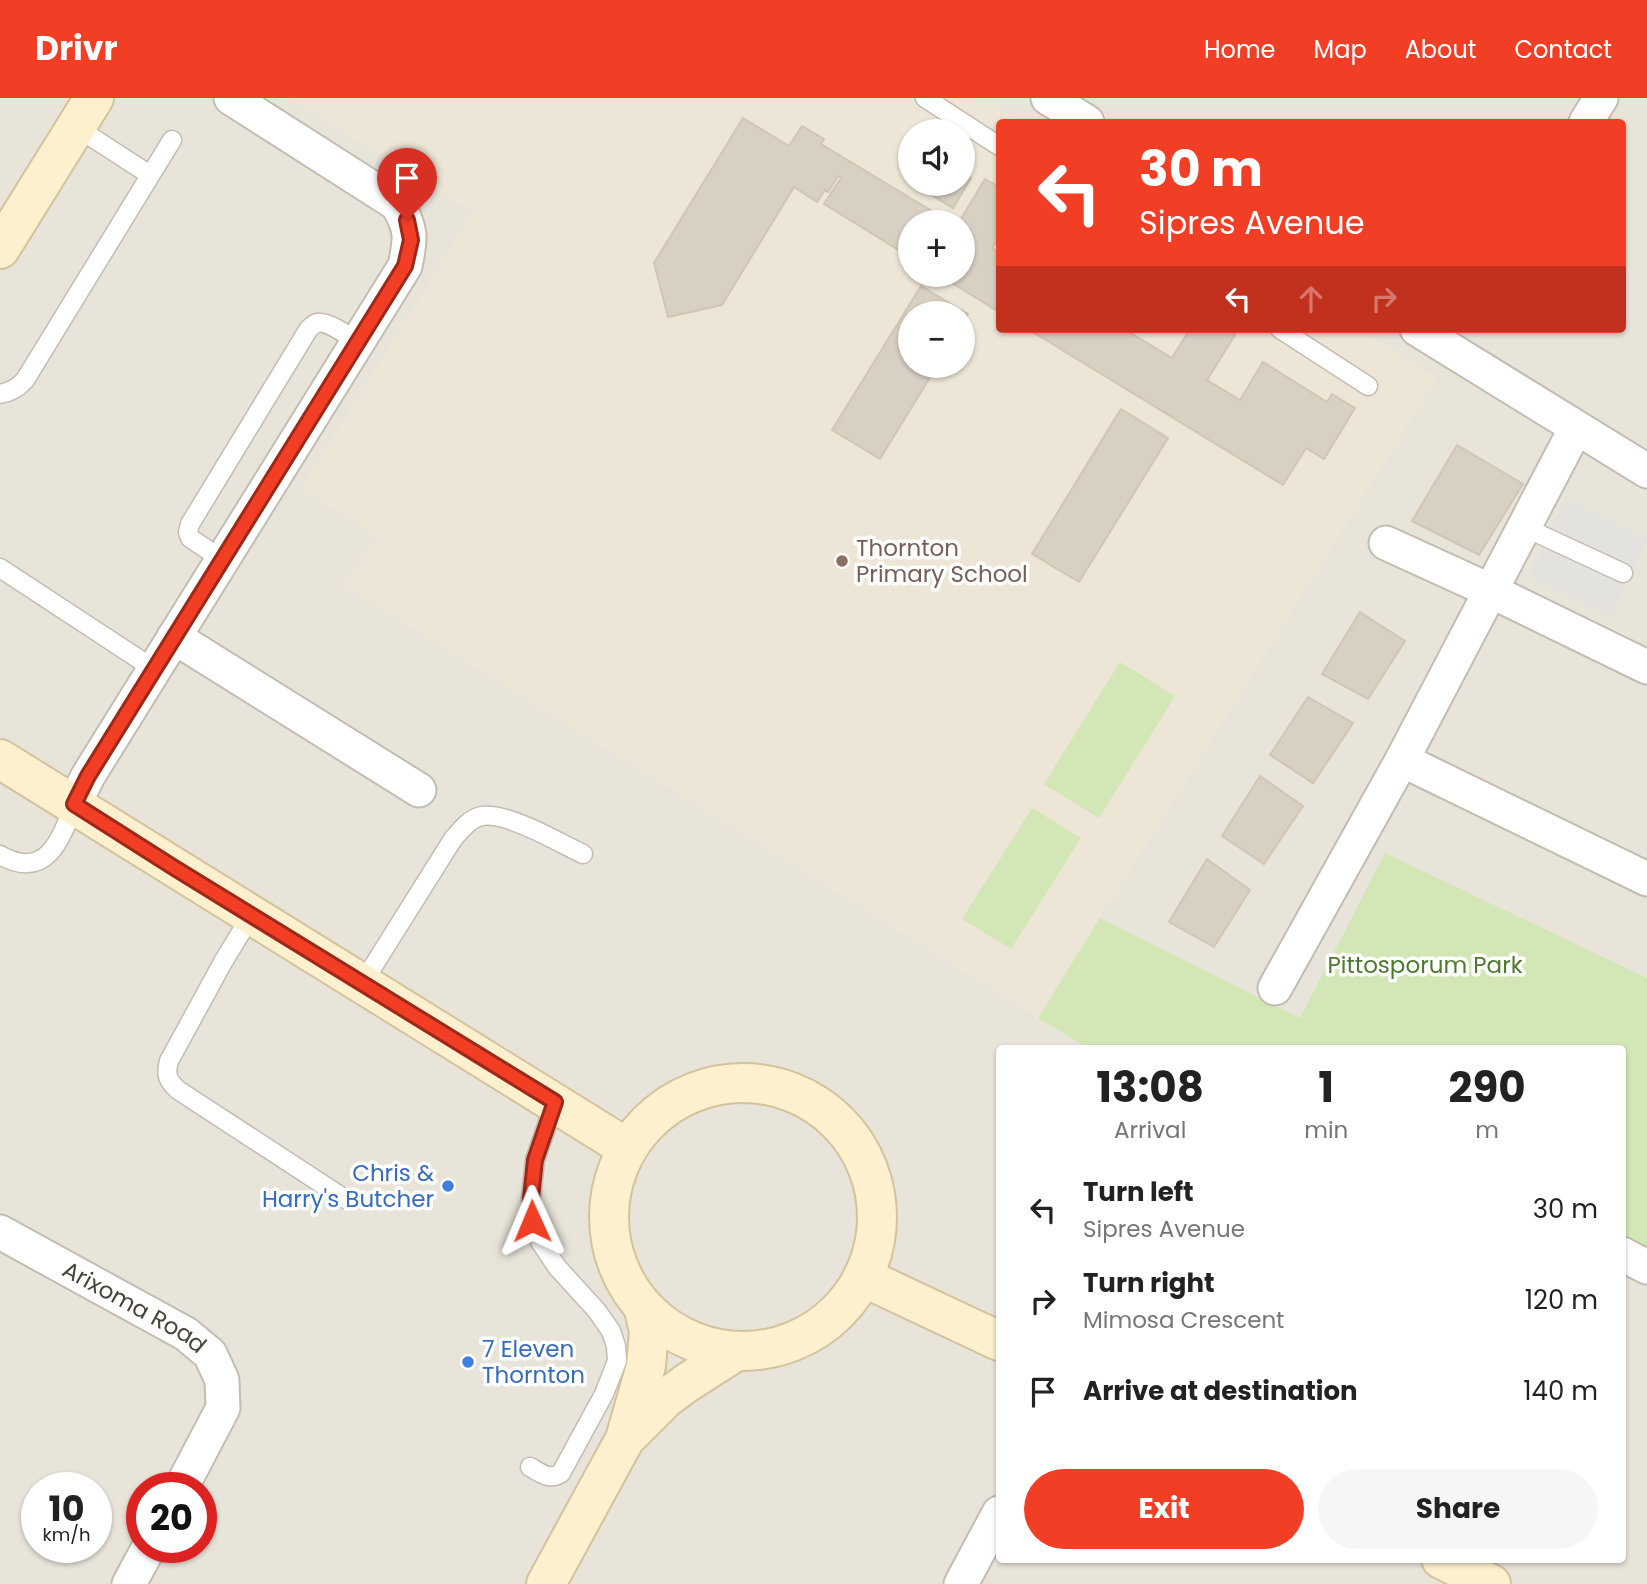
<!DOCTYPE html>
<meta charset="utf-8">
<style>
:root{--surface:#fff;--page:#f6f6f6;--text:#222;--muted:#767676;--accent:#f23e25}
body{margin:0;font-family:Poppins,sans-serif;background:var(--page);color:var(--text);height:100vh;display:flex;flex-direction:column;font-size:26px;white-space:nowrap}
*{box-sizing:border-box;margin:0}
p{font-size:23px;color:var(--muted)}
.icon{flex:none;width:38px;height:38px;fill:none;stroke:currentColor;stroke-width:2;stroke-linecap:round;stroke-linejoin:round}
.map{position:relative;flex:1;overflow:hidden}
.side{position:absolute;left:996px;top:947px;width:630px;height:518px;display:flex;flex-direction:column;background:var(--surface);border-radius:7px;box-shadow:0 2px 5px #0004}
.side>*{flex:none}
.top-card{position:absolute;left:996px;top:21px;width:630px;height:214px;border-radius:7px;box-shadow:0 2px 5px #0004;background:#f23e25;color:#fff;overflow:hidden}
.buttons{position:absolute;left:898px;top:21px;display:grid;gap:14px}
.buttons a{display:grid;place-items:center;width:77px;height:77px;border-radius:50%;background:var(--surface);box-shadow:0 2px 5px #0004;font-size:35px}
.speed{position:absolute;left:21px;top:1374px;display:flex;gap:14px;font-size:35px;font-weight:700;text-align:center}
.speed>*{display:grid;place-content:center;width:91px;height:91px;border-radius:50%;background:var(--surface);box-shadow:0 2px 5px #0004;line-height:1}
.speed small{font-size:18px;font-weight:400}
.speed .limit{border:10px solid #d22;background:#fff;color:#111}
.pin{position:absolute;display:grid;place-items:center;width:60px;height:60px;color:#fff;margin:-72px -30px;border-radius:50% 50% 50% 0;rotate:-45deg;box-shadow:0 0 7px #0007}
.pin .icon{rotate:45deg}
.me{position:absolute;width:77px;margin:-38px;rotate:359deg;stroke-linejoin:round;filter:drop-shadow(0 0 5px #0008)}
.turn{display:flex;align-items:center;gap:24px;height:147px;padding:0 28px;font-size:32px}
.turn .icon{width:91px;height:91px;stroke-width:2.5}
.turn b{display:block;font-size:49px;line-height:60px}
.lanes{display:flex;align-items:center;height:66px;padding:0 28px;background:#0003;justify-content:center;gap:35px;direction:ltr}
.lanes .off{opacity:.35}
.eta{display:flex;justify-content:space-evenly;align-items:center;height:119px;text-align:center}
.eta b{font-size:42px;font-weight:700;line-height:49px}
.button{display:flex;gap:14px;margin-top:auto;padding:14px 28px}
.button a{flex:1;height:80px;border-radius:42px;background:var(--accent);color:#fff;font-size:28px;font-weight:700;line-height:80px;text-align:center}
.button a+a{background:var(--page);color:var(--text)}
ul{padding:0;list-style:none}
li{display:flex;align-items:center;gap:21px;height:91px;padding:0 28px}
li div{flex:1}
li b{display:block;font-size:26px}
li em{font-style:normal}
header{display:flex;align-items:center;gap:42px;box-sizing:border-box;height:98px;padding:0 35px;background:var(--accent);color:#fff}
header strong{font-size:33px}
nav{display:flex;gap:38px;margin-inline-start:auto;font-size:24px}
.map>svg:first-child{display:block}
</style>
<header>
<strong>Drivr</strong>
<nav><a>Home</a><a>Map</a><a>About</a><a>Contact</a></nav>
</header>
<div class="map">
<svg width="1647" height="1486" viewBox="0 0 1647 1486">
<rect width="100%" height="100%" fill="#f5f2eb"/>
<path fill="#e9e4da" fill-rule="evenodd" d="M0,0H1647V1486H0ZM999,24H1622V231H999ZM910,33H962V86H910ZM910,124H962V177H910ZM910,215H962V268H910ZM999,950H1622V1461H999ZM37,1390H96V1449H37ZM142,1390H201V1449H142Z"/>
<path fill="#ede6d6" fill-rule="evenodd" d="M288,0H983L1023,24H999V231H1358L1437,280L1038,920L344,488L377,438L301,391L473,114ZM910,33H962V86H910ZM910,124H962V177H910ZM910,215H962V268H910Z"/>
<g fill="#d3e7b6">
<polygon points="1120,564 1175,598 1099,720 1044,686"/>
<polygon points="1032,710 1081,740 1011,851 962,821"/>
<polygon points="1385,755 1647,880 1647,1153 1622,1141 1622,950 1088,950 1038,920 1100,820 1300,920"/>
</g>
<polygon fill="#e4e2df" points="1566,401 1647,441 1610,518 1528,479"/>
<g fill="#d9d0c4" stroke="#d1c5b4" stroke-width="2">
<polygon points="743,20 789,48 802,28 824,41 821,46 950,124 910,124 910,159 824,106 841,80 838,78 828,94 825,92 817,104 794,89 722,207 668,219 654,165"/>
<polygon points="962,75 971,80 953,110 914,86 962,86"/>
<polygon points="985,81 999,89 999,139 992,150 999,155 999,214 939,177 962,177 962,124 959,124"/>
<polygon points="921,188 968,216 962,226 962,215 910,215 910,268 937,268 880,361 832,332"/>
<polygon points="1028,231 1124,231 1172,260 1190,231 1225,231 1235,237 1207,282 1240,302 1263,264 1327,304 1332,296 1355,310 1324,361 1306,350 1283,387"/>
<polygon points="1121,311 1168,340 1079,484 1032,456"/>
<polygon points="1457,347 1523,386 1479,457 1412,423"/>
<polygon points="1360,514 1405,543 1368,601 1322,576"/>
<polygon points="1308,599 1353,625 1313,685 1270,657"/>
<polygon points="1260,678 1303,708 1264,766 1222,738"/>
<polygon points="1207,761 1250,792 1214,849 1169,824"/>
</g>
<g fill="none" stroke-linecap="round" stroke-linejoin="round">
<g stroke="#c3bcb1" stroke-width="21">
<g id="lane">
<polyline points="925,0 999,48"/>
<polyline points="76,29 150,77"/>
<polyline points="1280,231 1368,288"/>
<path d="M0,296C11,294 18,290 25,282L172,42"/>
<polyline points="1524,429 1623,475"/>
<path d="M223,462L190,440L188,434L190,426L308,232C311,229 313,226 317,225C326,222 349,238 358,244"/>
<polyline points="0,470 154,571"/>
<path d="M0,757C46,783 61,742 74,706"/>
<path d="M251,818L223,864L169,963C165,977 168,983 178,992L345,1101"/>
<path d="M362,886L453,741C461,732 470,720 482,718C508,714 559,745 583,756"/>
<path d="M530,1369C541,1375 550,1383 561,1375L604,1296L617,1263L616,1248L611,1233L597,1213L557,1169L541,1145L532,1123L531,1100L535,1062L555,1004"/>
</g>
</g>
<g stroke="#c3bcb1" stroke-width="37">
<g id="street">
<polyline points="1048,0 1087,24"/>
<polyline points="1586,24 1601,0"/>
<polyline points="1417,231 1647,373"/>
<polyline points="1386,445 1491,493 1647,569"/>
<polyline points="174,539 419,692"/>
<polyline points="1402,662 1647,781"/>
<path d="M74,706L88,678L405,168C411,140 412,131 397,106L231,0"/>
<polyline points="1275,890 1402,662 1576,330"/>
<path id="s1" d="M0,1134L186,1236L210,1256L222,1282L223,1310L181,1390"/>
<polyline points="1622,1156 1647,1169"/>
<polyline points="129,1486 149,1449"/>
<polyline points="961,1486 999,1415"/>
</g>
</g>
<g stroke="#d3c39d" stroke-width="42">
<g id="secondary">
<polyline points="0,151 94,0"/>
<polyline points="0,661 627,1050"/>
<circle cx="743" cy="1119" r="134"/>
<polyline points="863,1179 999,1243"/>
<polyline points="629,1337 666,1300 688,1284 735,1254"/>
<polyline points="1441,1461 1491,1486"/>
<polyline points="546,1486 625,1341 646,1268 649,1233 644,1212"/>
</g>
</g>
<use href="#lane" stroke="#fff" stroke-width="18"/>
<use href="#street" stroke="#fff" stroke-width="33"/>
<use href="#secondary" stroke="#fdf0ce" stroke-width="38"/>
</g>
<g fill="none" stroke-linecap="round" stroke-linejoin="round">
<g stroke="#9d2818" stroke-width="18">
<polyline id="route" points="407,122 411,142 405,168 88,678 74,706 173,769 555,1004 535,1062 531,1100 532,1123"/>
</g>
<use href="#route" stroke="#f23e25" stroke-width="12"/>
</g>
<circle fill="#8d6e63" stroke="#fff" stroke-width="2.5" cx="842" cy="463" r="7"/>
<g fill="#3f7fe0" stroke="#fff" stroke-width="2.5">
<circle cx="448" cy="1088" r="7"/>
<circle cx="468" cy="1264" r="7"/>
</g>
<g text-anchor="middle" stroke-width="7" stroke-linejoin="round" paint-order="stroke">
<g font-size="23" fill="#785e54" stroke="#fff" text-anchor="start">
<text x="856" y="458">Thornton<tspan x="856" dy="26">Primary School</tspan></text>
</g>
<g font-size="23" fill="#4d7a2d" stroke="#fff">
<text x="1425" y="875">Pittosporum Park</text>
</g>
<g font-size="23" fill="#366cbe" stroke="#fff" text-anchor="end">
<text x="434" y="1083">Chris &amp;<tspan x="434" dy="26">Harry's Butcher</tspan></text>
<text x="482" y="1259" text-anchor="start">7 Eleven<tspan x="482" dy="26">Thornton</tspan></text>
</g>
<g font-size="23" fill="#494239" stroke="#fff">
<text dy="8" stroke="none"><textPath href="#s1" startOffset="154">Arixoma Road</textPath></text>
</g>
</g>
</svg>
<div class="buttons">
<a><svg class="icon" aria-label="sound" viewBox="0 0 24 24"><path d="M4 9h4l5-4v14l-5-4H4zM17 9q2 3 0 6"/></svg></a>
<a>+</a>
<a>−</a>
</div>
<div class="speed"><div>10<small>km/h</small></div><div class="limit">20</div></div>
<div class="pin" style="left:407px;top:122px;background:#d93025"><svg class="icon" aria-label="arrive" viewBox="0 0 24 24"><path d="M6 21V4h12l-3 4 3 4H6"/></svg></div>
<svg class="me" style="left:532px;top:1123px" viewBox="-20 -20 40 40"><path d="M0-17L14 15 0 8-14 15z" fill="#f23e25" stroke="#fff" stroke-width="4"/></svg>
<div class="top-card">
<div class="turn"><svg class="icon" aria-label="left" viewBox="0 0 24 24"><path d="M17 20v-9H6M10 6l-5 5 5 5"/></svg><div><b>30 m</b>Sipres Avenue</div></div>
<div class="lanes"><svg class="icon" aria-label="left" viewBox="0 0 24 24"><path d="M17 20v-9H6M10 6l-5 5 5 5"/></svg><svg class="icon off" aria-label="ahead" viewBox="0 0 24 24"><path d="M12 20V5M6 11l6-6 6 6"/></svg><svg class="icon off" aria-label="right" viewBox="0 0 24 24"><path d="M7 20v-9h11M14 6l5 5-5 5"/></svg></div>
</div>
<section class="side">
<div class="eta">
<div><b>13:08</b><p>Arrival</p></div>
<div><b>1</b><p>min</p></div>
<div><b>290</b><p>m</p></div>
</div>
<ul>
<li><svg class="icon" aria-label="left" viewBox="0 0 24 24"><path d="M17 20v-9H6M10 6l-5 5 5 5"/></svg><div><b>Turn left</b><p>Sipres Avenue</p></div><em>30 m</em></li>
<li><svg class="icon" aria-label="right" viewBox="0 0 24 24"><path d="M7 20v-9h11M14 6l5 5-5 5"/></svg><div><b>Turn right</b><p>Mimosa Crescent</p></div><em>120 m</em></li>
<li><svg class="icon" aria-label="arrive" viewBox="0 0 24 24"><path d="M6 21V4h12l-3 4 3 4H6"/></svg><div><b>Arrive at destination</b></div><em>140 m</em></li>
</ul>
<div class="button"><a>Exit</a><a>Share</a></div>
</section>
</div>
